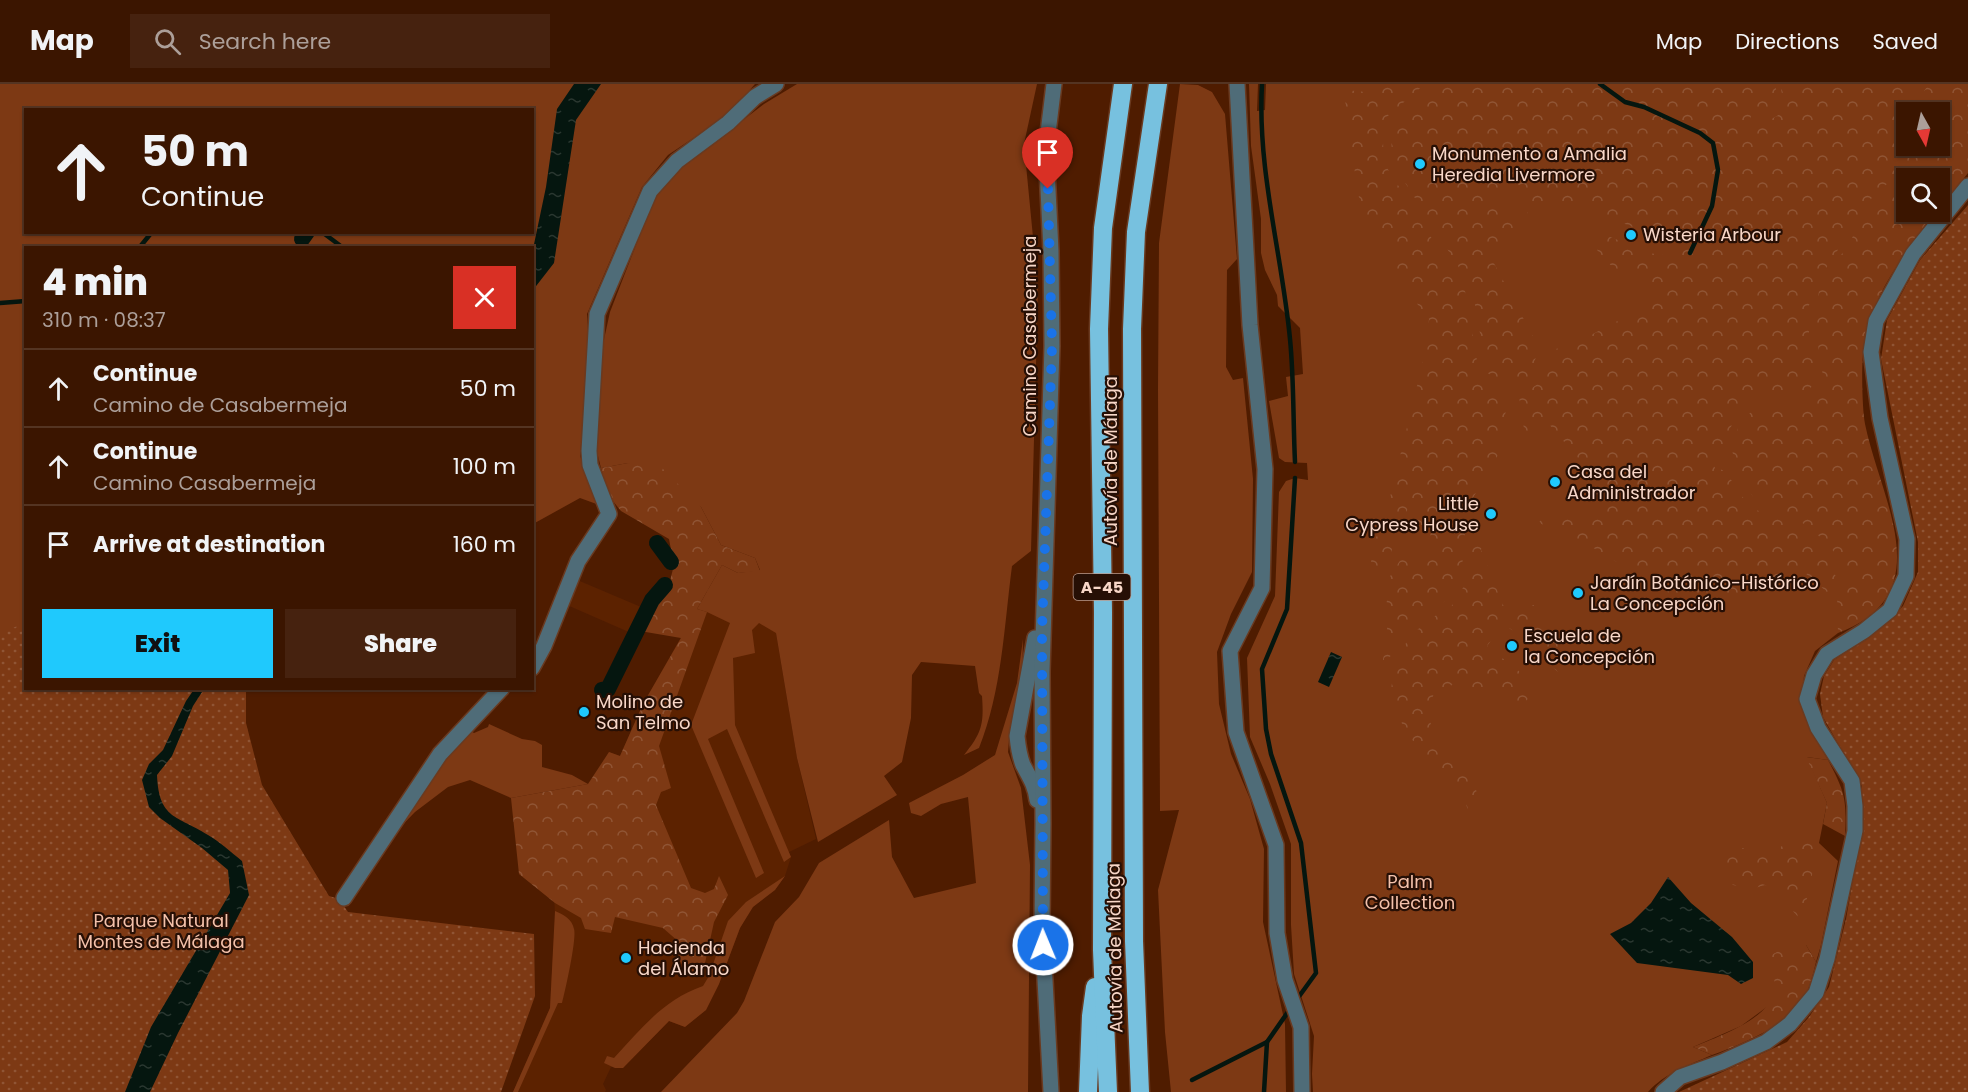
<!DOCTYPE html>
<meta charset="utf-8">
<style>
:root{--surface:#3b1500;--page:#46220f;--text:#f1f3f6;--muted:#ac9f99;--line:#543422;--accent:#1fc9fd}
body{margin:0;font-family:Poppins,sans-serif;background:var(--page);color:var(--text);height:100vh;display:flex;flex-direction:column;font-size:22px;white-space:nowrap}
*{box-sizing:border-box;margin:0}
p{font-size:20px;color:var(--muted)}
.icon{flex:none;width:33px;height:33px;fill:none;stroke:currentColor;stroke-width:2;stroke-linecap:round;stroke-linejoin:round}
.map{position:relative;flex:1;overflow:hidden}
.sheet{position:absolute;left:24px;top:162px;width:510px;height:444px;display:flex;flex-direction:column;background:var(--surface);border-radius:0px;box-shadow:0 2px 4px #0004,0 0 0 2px var(--line)}
.sheet>*{flex:none}
.hud{position:absolute;left:24px;top:24px;width:510px;height:126px;border-radius:0px;box-shadow:0 2px 4px #0004,0 0 0 2px var(--line);background:#3b1500;color:var(--text);overflow:hidden}
.needle{width:39px;rotate:172deg}
.fabs{position:absolute;left:1896px;top:18px;display:grid;gap:12px}
.fabs a{display:grid;place-items:center;width:54px;height:54px;border-radius:0px;background:var(--surface);box-shadow:0 2px 4px #0004,0 0 0 2px var(--line);font-size:30px}
.pin{position:absolute;display:grid;place-items:center;width:51px;height:51px;color:#fff;margin:-62px -26px;border-radius:50% 50% 50% 0;rotate:-45deg;box-shadow:0 0 6px #0007}
.pin .icon{rotate:45deg}
.me{position:absolute;width:66px;margin:-33px;rotate:359deg;stroke-linejoin:round;filter:drop-shadow(0 0 4px #0008)}
.turn{display:flex;align-items:center;gap:21px;height:126px;padding:0 18px;font-size:27px}
.turn .icon{width:78px;height:78px;stroke-width:2.5}
.turn b{display:block;font-size:42px;line-height:51px}
.round{display:grid;place-items:center;flex:none;width:63px;height:63px;border-radius:0px;background:var(--page)}
.head{display:flex;align-items:center;justify-content:space-between;height:102px;padding:0 18px}
h1{font-size:36px;font-weight:800;line-height:45px}
.cta{display:flex;gap:12px;margin-top:auto;padding:12px 18px}
.cta a{flex:1;height:69px;border-radius:0px;background:var(--accent);color:#111;font-size:24px;font-weight:800;line-height:69px;text-align:center}
.cta a+a{background:var(--page);color:var(--text)}
ul{padding:0;list-style:none}
li{display:flex;align-items:center;gap:18px;height:78px;padding:0 18px;border-top:2px solid var(--line)}
li div{flex:1}
li b{display:block;font-size:22px}
li em{font-style:normal}
header{display:flex;align-items:center;gap:36px;box-sizing:border-box;height:84px;padding:0 30px;background:var(--surface);border-bottom:2px solid var(--line)}
header strong{font-size:28px}
nav{display:flex;gap:33px;margin-inline-start:auto;font-size:21px}
.search{width:420px;height:54px;background:var(--page);display:flex;align-items:center;gap:15px;box-sizing:border-box;padding:0 21px;border-radius:0px;color:var(--muted);font-size:22px}
.map>svg:first-child{display:block}
</style>
<header>
<strong>Map</strong>
<div class="search"><svg class="icon" aria-label="search" viewBox="0 0 24 24"><circle cx="10" cy="10" r="6"/><path d="M15 15l6 6"/></svg>Search here</div>
<nav><a>Map</a><a>Directions</a><a>Saved</a></nav>
</header>
<div class="map">
<svg width="1968" height="1008" viewBox="0 0 1968 1008">
<defs>
<pattern id="forest-crowns" width="20" height="18" patternUnits="userSpaceOnUse" patternTransform="scale(1.5)"><rect width="20" height="18" fill="#7d3914"/><path d="M2 6a3 3 0 1 1 6 0M12 15a3 3 0 1 1 6 0" fill="none" stroke="#905535"/></pattern>
<pattern id="park-dots" width="8" height="8" patternUnits="userSpaceOnUse" patternTransform="scale(1.5)"><rect width="8" height="8" fill="#7d3914"/><path d="M2 2h.1M6 6h.1" fill="none" stroke="#905535" stroke-width="1.8" stroke-linecap="round"/></pattern>
<pattern id="water-ripples" width="26" height="14" patternUnits="userSpaceOnUse" patternTransform="scale(1.5)"><rect width="26" height="14" fill="#05160f"/><path d="M2 4q2-2 4 0t4 0M15 11q2-2 4 0t4 0" fill="none" stroke="#2a3730"/></pattern>
</defs>
<rect width="100%" height="100%" fill="#4f1c00"/>
<g fill="#5c2200">
<polygon points="722,481 776,549 797,674 816,755 789,768 791,773 785,792 775,806 752,823 740,844 719,900 706,926 685,943 669,937 623,984 611,983 603,1000 606,1006 605,1008 513,1008 550,924 555,835 553,777 609,668 620,672 643,620"/>
<polygon points="575,495 641,523 631,549 567,521"/>
</g>
<g fill="#7d3914" fill-rule="evenodd">
<path d="M0,0H755L728,31L668,71L642,103L587,230L589,266L580,372L586,389L602,422L580,414L533,440L532,164H26L25,553L0,557ZM26,26H532V148H26Z"/>
<path d="M797,0H1037L1024,60L1038,205L1031,467L1012,482C1004,543 1002,607 979,664L964,671C982,649 984,640 982,612L979,609L975,582L921,578L912,591L911,634L902,678L884,692L897,711L818,758L797,674L776,549L759,539L752,546L755,569L733,574L735,641L791,773L784,778L727,645L708,655L764,789L756,794L691,641L730,539L707,528L697,525L722,481L738,489L760,486L755,474L721,461L701,423L628,379L601,384L598,372V329L603,260L610,228L650,125L660,105L683,82L764,20Z"/>
<polygon points="1180,0 1198,1 1212,8 1225,30 1237,175 1227,186 1226,283 1233,296 1243,294 1253,395 1252,488 1231,530 1217,568 1219,620 1231,670 1250,715 1264,765 1263,838 1285,940 1286,1008 1171,1008 1165,948 1158,806 1179,726 1160,727 1158,305 1159,159"/>
<path d="M1249,0H1258L1257,27L1265,26L1266,0H1968L1940,94H1906V128L1834,242L1873,442L1838,523V549L1815,567L1804,592L1801,623L1812,648L1828,676L1807,673L1827,719L1819,759L1838,777L1821,861L1816,878L1806,861L1790,906L1741,942L1693,963L1712,971C1689,981 1665,989 1648,1008H1313L1312,990L1314,952L1294,890L1291,841V760L1270,700L1250,653L1247,574L1275,512L1279,408L1286,397L1295,394L1308,396L1307,379L1285,378L1279,374L1269,317L1288,312L1286,293L1303,290L1300,244L1278,222L1277,211L1265,186L1261,169V135L1251,62ZM1906,28H1940V62H1906Z"/>
<polygon points="1023,555 1022,600 1009,656 1008,668 1021,704 1030,781 1028,1008 661,1008 737,929 744,917 775,838 799,813 819,779 889,736 892,773 914,814 976,799 968,713 941,720 921,732 911,729 909,719 963,691 995,671 1017,599"/>
<polygon points="489,640 522,655 535,657 542,661 542,683 572,691 588,700 511,714 470,696 448,703 415,728 384,760 444,676 468,645 474,649 488,643"/>
<path d="M785,792L775,806L753,823L740,844L719,900L706,926L685,943L669,937L623,984H615L604,979L607,972L614,974C642,944 663,916 703,902L709,892L728,837L746,818Z"/>
<path d="M555,827C564,831 572,835 574,845C577,854 565,908 562,919H558L518,1008H513L550,924Z"/>
</g>
<g fill="url(#forest-crowns)">
<path d="M1378,0H1425L1382,37L1384,79L1465,207L1480,294L1507,316L1501,366L1467,424L1462,484L1442,514L1445,517C1407,543 1394,553 1381,599L1379,597C1385,566 1392,533 1384,502L1404,470L1421,476L1431,449L1411,441L1416,427L1408,424L1386,481L1374,491L1369,467L1384,438L1426,265L1429,235L1397,194L1396,169L1380,146L1362,132L1346,33L1345,6L1377,9Z"/>
<path d="M1438,0H1775L1779,20C1772,30 1761,31 1751,31L1750,40C1763,38 1775,36 1785,25L1780,0H1917L1914,15L1918,28H1906V62H1923L1921,75L1908,88L1887,100L1873,112L1813,204L1808,226L1809,249L1817,289L1810,306L1799,312L1749,314C1735,333 1725,350 1722,373L1711,374L1715,384L1726,387C1733,399 1742,416 1754,424C1765,432 1779,434 1792,441C1811,451 1829,473 1836,493L1834,502L1827,508L1804,488L1739,513L1669,509L1580,456L1539,439L1541,435L1580,434L1589,427L1593,416L1583,380L1548,339L1525,351L1519,313L1542,297L1556,265L1589,252L1654,218L1645,199L1615,186L1589,157L1579,141L1662,173L1668,157L1577,121L1552,124L1531,135L1527,128C1531,122 1533,117 1530,110C1515,81 1478,129 1517,133L1521,141L1505,151L1488,168L1539,264L1530,291L1515,303L1487,289L1472,204L1392,78L1391,41Z"/>
<polygon points="1929,0 1968,0 1968,89 1940,124 1940,94 1915,94 1920,90 1933,66 1932,62 1940,62 1940,28 1924,28 1924,7"/>
<path d="M1906,101V128H1937C1906,167 1871,211 1864,262C1861,278 1862,324 1865,340C1880,415 1942,510 1838,549L1837,509L1844,498L1847,487L1844,478L1810,443L1754,414L1738,391L1732,366L1739,340L1753,326L1774,323H1797L1816,318L1822,302L1823,292L1815,243L1819,206L1867,130L1884,110Z"/>
<path d="M628,379L661,383L701,423L721,461L755,474L760,487L738,489L722,481L697,525L707,528L659,662L671,704L661,708L656,721L691,804L705,809L714,805L719,792L728,811L714,838L705,879L692,891C681,881 674,872 679,858L663,844L615,833L611,849L585,845L581,834L555,819L519,790L511,714L588,700L609,668L620,672L643,620L681,554L640,547L654,519L669,501L674,481L669,455L621,427L608,411L601,384Z"/>
<path d="M1472,449L1484,452L1481,466L1506,528L1534,521L1538,540L1555,536V554L1575,559L1582,575L1575,588L1559,589L1545,576L1544,571L1504,540L1487,562L1530,596L1527,599L1536,606L1517,627L1495,609L1469,602L1452,601L1434,610C1432,614 1430,619 1429,623C1422,662 1502,696 1470,733L1462,707L1424,670L1404,646L1391,606L1394,584L1406,559L1417,546L1435,532L1451,523L1469,494Z"/>
<path d="M1806,673L1828,676C1845,708 1847,716 1845,752L1823,740L1827,719Z"/>
<polygon points="1808,754 1815,756 1819,759 1802,837 1790,824 1779,807 1765,801 1752,805 1733,801 1720,786 1719,771 1739,763 1759,769 1776,766 1791,756"/>
<path d="M1791,861H1806L1816,878C1813,890 1810,903 1804,914C1788,942 1741,960 1712,971L1693,963C1717,953 1771,935 1775,905C1776,895 1770,882 1767,873Z"/>
</g>
<g fill="url(#park-dots)">
<polygon points="1968,121 1968,1008 1679,1008 1787,958 1809,933 1829,903 1846,835 1862,743 1862,702 1823,633 1820,610 1824,592 1834,576 1880,545 1903,522 1918,488 1918,458 1881,275 1887,236 1920,176"/>
<polygon points="25,539 26,604 246,605 246,639 262,701 329,812 339,815 348,828 534,850 535,912 501,1008 0,1008 0,549"/>
</g>
<g fill="url(#water-ripples)">
<polygon points="574,0 601,0 576,36 554,179 533,206 533,165 546,103 557,25"/>
<polygon points="1331,568 1342,573 1329,603 1318,598"/>
<path d="M195,604L204,605L193,622L172,672L157,691C159,736 177,731 208,751C220,758 231,768 242,777L249,811L178,949L150,1008H125L151,943L230,809L228,786L202,764L160,734L149,723L142,696L149,680L163,666L186,617Z"/>
<polygon points="1668,793 1691,819 1732,853 1753,878 1753,894 1741,900 1728,891 1637,879 1610,850 1631,839 1651,819"/>
</g>
<g fill="none" stroke-linecap="round" stroke-linejoin="round">
<g stroke="#05160f" stroke-width="4.5">
<path d="M1262,0C1257,86 1282,170 1290,255C1294,295 1293,337 1295,378"/>
<polyline points="1600,0 1625,18 1644,23 1700,49 1713,59 1718,86 1712,122 1690,169"/>
<polyline points="322,148 342,163 398,164"/>
<polyline points="139,164 152,148"/>
<polyline points="0,219 26,217"/>
<polyline points="1295,394 1287,525 1262,585 1266,645 1271,670 1301,759 1316,889 1295,918"/>
<polyline points="1192,996 1267,958"/>
<polyline points="1264,1008 1267,958 1290,925"/>
</g>
<g stroke="#05160f" stroke-width="16">
<polyline points="302,155 307,148"/>
<polyline points="657,459 671,478"/>
<polyline points="602,606 608,605 652,516 665,501"/>
</g>
<g stroke="#6a3a20" stroke-width="18">
<g id="minor">
<polyline points="1237,0 1250,241 1265,385 1262,504 1230,567 1236,648 1276,761 1277,849 1285,896 1301,943 1302,1008"/>
<path d="M1035,554L1017,652C1018,662 1019,671 1023,681C1030,694 1035,701 1037,716"/>
<polyline points="532,584 544,562 578,477 609,430 590,381 589,367 597,230 650,107 677,77 728,39 755,13 776,0"/>
<polyline points="344,814 440,670 502,604"/>
<polyline points="1051,1008 1042,840 1043,739 1042,588 1052,262 1051,167 1046,65 1054,0"/>
<polyline points="1663,1008 1680,993 1722,978 1766,958 1790,940 1816,909 1827,875 1855,747 1855,722 1852,697 1818,644 1807,615 1814,591 1827,570 1864,547 1890,526 1906,492 1907,455 1880,334 1871,268 1876,237 1913,170 1968,102"/>
</g>
</g>
<g stroke="#6a3a20" stroke-width="21">
<g id="motorway">
<polyline points="1088,1008 1091,932 1095,903"/>
<polyline points="1108,1008 1102,866 1103,528 1099,245 1103,144 1123,0"/>
<polyline points="1140,1008 1134,857 1132,245 1136,148 1158,0"/>
</g>
</g>
<use href="#minor" stroke="#4f6c78" stroke-width="15"/>
<use href="#motorway" stroke="#77c1df" stroke-width="18"/>
</g>
<g fill="none" stroke-linecap="round" stroke-linejoin="round">
<polyline stroke="#1a73e8" stroke-width="10" stroke-dasharray="0 18" points="1043,861 1042,546 1052,262 1048,105"/>
</g>
<g fill="#1fc9fd" stroke="#260f05" stroke-width="2">
<circle cx="1420" cy="80" r="6"/>
<circle cx="1631" cy="151" r="6"/>
<circle cx="1555" cy="398" r="6"/>
<circle cx="1491" cy="430" r="6"/>
<circle cx="1578" cy="509" r="6"/>
<circle cx="1512" cy="562" r="6"/>
<circle cx="584" cy="628" r="6"/>
<circle cx="626" cy="874" r="6"/>
</g>
<g text-anchor="middle" stroke-width="4.5" stroke-linejoin="round" paint-order="stroke">
<rect fill="#260f05" stroke="#b99b8e" stroke-width="1.5" x="1073.5" y="490" width="57" height="26" rx="4.5"/>
<g font-size="16" font-weight="bold" fill="#f8d7c8">
<text x="1102" y="509">A-45</text>
</g>
<g font-size="18" fill="#f8d7c8" stroke="#260f05" text-anchor="start">
<text x="1432" y="76">Monumento a Amalia<tspan x="1432" dy="21">Heredia Livermore</tspan></text>
<text x="1643" y="157">Wisteria Arbour</text>
<text x="1567" y="394">Casa del<tspan x="1567" dy="21">Administrador</tspan></text>
<text x="1479" y="426" text-anchor="end">Little<tspan x="1479" dy="21">Cypress House</tspan></text>
<text x="1590" y="505">Jardín Botánico-Histórico<tspan x="1590" dy="21">La Concepción</tspan></text>
<text x="1524" y="558">Escuela de<tspan x="1524" dy="21">la Concepción</tspan></text>
<text x="596" y="624">Molino de<tspan x="596" dy="21">San Telmo</tspan></text>
<text x="638" y="870">Hacienda<tspan x="638" dy="21">del Álamo</tspan></text>
</g>
<g font-size="18" fill="#f8d7c8" stroke="#260f05">
<text transform="translate(1030 252) rotate(-90)" y="6">Camino Casabermeja</text>
<text transform="translate(1111 377) rotate(-90)" y="6">Autovía de Málaga</text>
<text transform="translate(1115 864) rotate(-91)" y="6">Autovía de Málaga</text>
</g>
<g font-size="18" fill="#f4c1aa" stroke="#260f05">
<text x="1410" y="804">Palm<tspan x="1410" dy="21">Collection</tspan></text>
<text x="161" y="843">Parque Natural<tspan x="161" dy="21">Montes de Málaga</tspan></text>
</g>
</g>
</svg>
<div class="fabs">
<a><svg class="needle" viewBox="-14 -14 28 28"><path d="M0-13l5 13h-10z" fill="#e53935"/><path d="M0 13l5-13h-10z" fill="#ac9f99"/></svg></a>
<a><svg class="icon" aria-label="search" viewBox="0 0 24 24"><circle cx="10" cy="10" r="6"/><path d="M15 15l6 6"/></svg></a>
</div>
<div class="pin" style="left:1048px;top:105px;background:#d93025"><svg class="icon" aria-label="arrive" viewBox="0 0 24 24"><path d="M6 21V4h12l-3 4 3 4H6"/></svg></div>
<svg class="me" style="left:1043px;top:861px" viewBox="-20 -20 40 40"><circle r="17" fill="#1a73e8" stroke="#fff" stroke-width="3"/><path d="M0-11L8 9 0 5-8 9z" fill="#fff"/></svg>
<div class="hud">
<div class="turn"><svg class="icon" aria-label="ahead" viewBox="0 0 24 24"><path d="M12 20V5M6 11l6-6 6 6"/></svg><div><b>50 m</b>Continue</div></div>
</div>
<section class="sheet">
<div class="head"><div><h1>4 min</h1><p>310 m · 08:37</p></div><a class="round" style="background:#d93025;color:#fff"><svg class="icon" aria-label="close" viewBox="0 0 24 24"><path d="M6 6l12 12M18 6L6 18"/></svg></a></div>
<ul>
<li><svg class="icon" aria-label="ahead" viewBox="0 0 24 24"><path d="M12 20V5M6 11l6-6 6 6"/></svg><div><b>Continue</b><p>Camino de Casabermeja</p></div><em>50 m</em></li>
<li><svg class="icon" aria-label="ahead" viewBox="0 0 24 24"><path d="M12 20V5M6 11l6-6 6 6"/></svg><div><b>Continue</b><p>Camino Casabermeja</p></div><em>100 m</em></li>
<li><svg class="icon" aria-label="arrive" viewBox="0 0 24 24"><path d="M6 21V4h12l-3 4 3 4H6"/></svg><div><b>Arrive at destination</b></div><em>160 m</em></li>
</ul>
<div class="cta"><a>Exit</a><a>Share</a></div>
</section>
</div>
